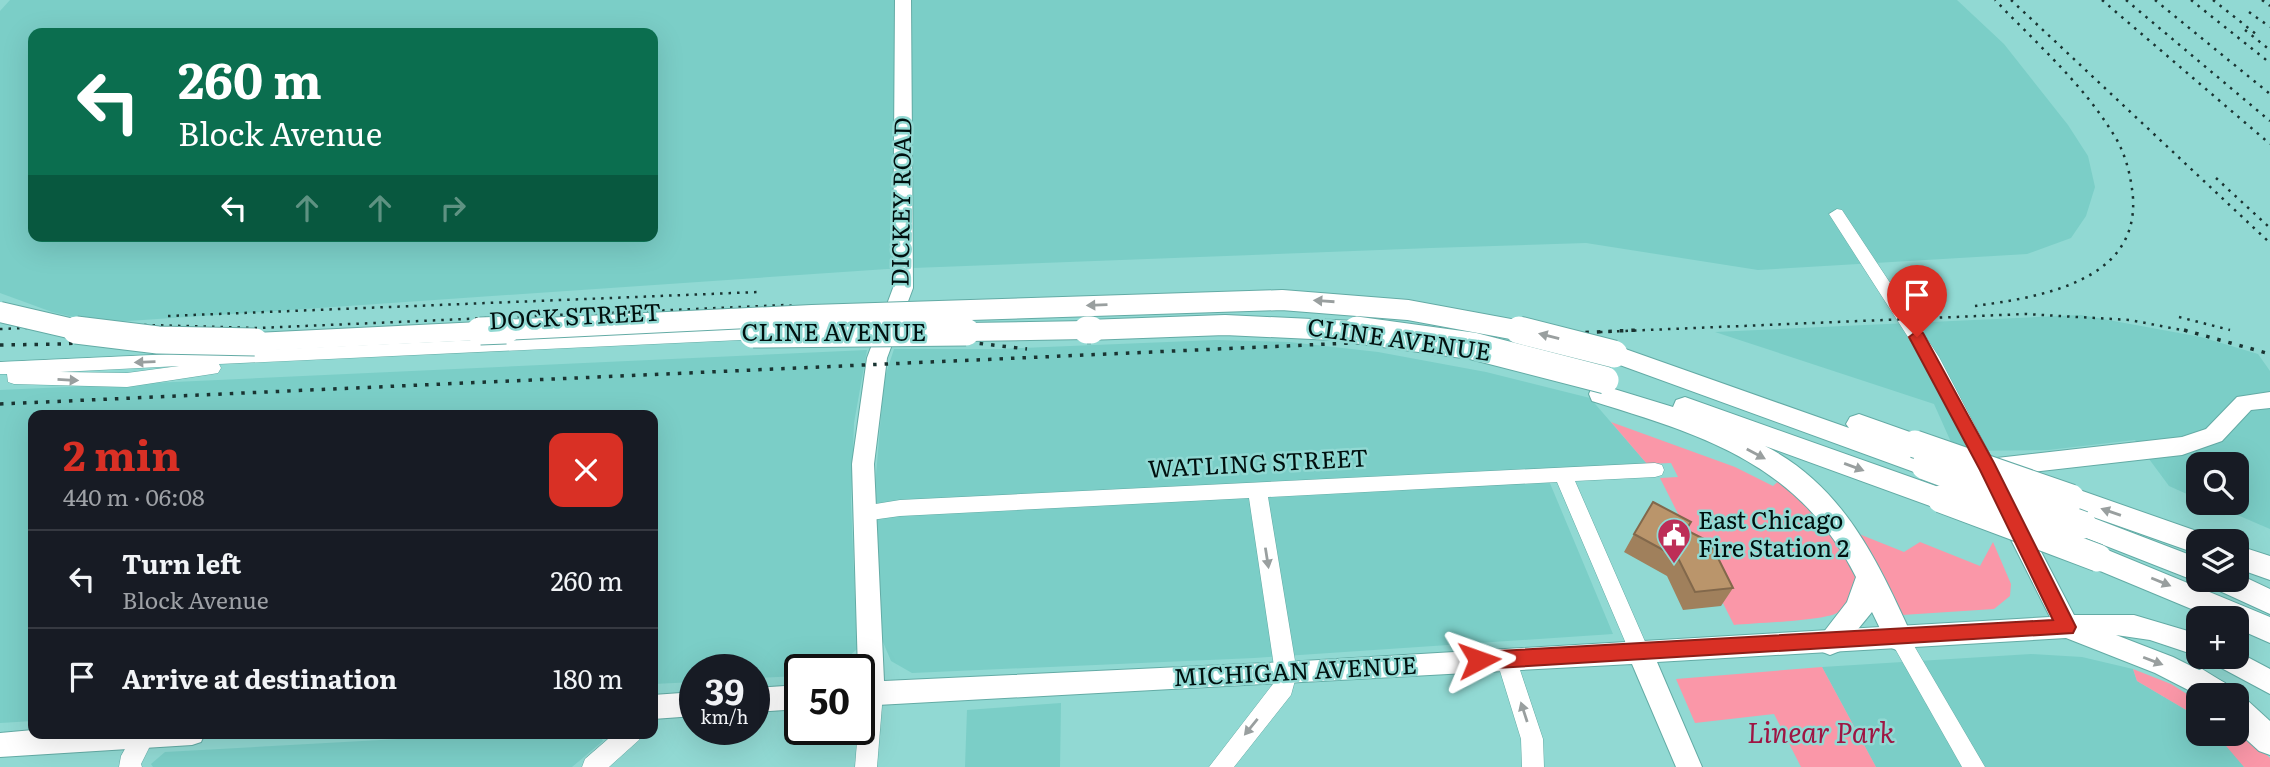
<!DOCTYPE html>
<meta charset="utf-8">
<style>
:root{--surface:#171b24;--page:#20242c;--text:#f1f3f6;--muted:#9ea1a6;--line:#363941;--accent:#d93025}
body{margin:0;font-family:Literata,serif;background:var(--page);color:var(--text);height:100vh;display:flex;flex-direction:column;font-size:26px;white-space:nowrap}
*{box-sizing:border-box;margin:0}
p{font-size:23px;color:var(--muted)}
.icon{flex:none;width:38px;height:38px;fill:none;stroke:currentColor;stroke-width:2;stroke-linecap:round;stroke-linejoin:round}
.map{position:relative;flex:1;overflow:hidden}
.side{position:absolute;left:28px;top:410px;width:630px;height:329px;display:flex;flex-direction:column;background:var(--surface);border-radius:14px;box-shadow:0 7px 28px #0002}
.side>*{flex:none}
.hud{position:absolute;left:28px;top:28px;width:630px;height:214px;border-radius:14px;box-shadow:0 7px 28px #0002;background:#0b6e4f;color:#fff;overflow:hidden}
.buttons{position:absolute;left:2186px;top:452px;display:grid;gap:14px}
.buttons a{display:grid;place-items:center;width:63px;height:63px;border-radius:14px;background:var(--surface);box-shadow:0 7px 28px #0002;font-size:35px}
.speed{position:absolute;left:679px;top:654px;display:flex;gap:14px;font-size:35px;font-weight:700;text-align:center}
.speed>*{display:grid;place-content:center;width:91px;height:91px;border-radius:50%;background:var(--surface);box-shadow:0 7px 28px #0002;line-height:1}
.speed small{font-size:18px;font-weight:400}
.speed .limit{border:4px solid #111;border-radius:10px;background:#fff;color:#111}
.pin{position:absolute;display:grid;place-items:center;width:60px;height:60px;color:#fff;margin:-72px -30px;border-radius:50% 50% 50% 0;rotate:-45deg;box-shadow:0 0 7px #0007}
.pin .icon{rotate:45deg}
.me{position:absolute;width:77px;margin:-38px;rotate:86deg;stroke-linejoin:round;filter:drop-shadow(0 0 5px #0008)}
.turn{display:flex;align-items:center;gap:24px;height:147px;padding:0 35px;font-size:32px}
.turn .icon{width:91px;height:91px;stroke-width:2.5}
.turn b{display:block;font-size:49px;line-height:60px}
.lanes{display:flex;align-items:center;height:66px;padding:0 35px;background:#0003;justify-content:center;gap:35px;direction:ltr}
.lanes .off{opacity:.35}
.round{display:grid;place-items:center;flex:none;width:74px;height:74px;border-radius:14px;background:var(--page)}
.headline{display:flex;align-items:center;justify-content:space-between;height:119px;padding:0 35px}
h1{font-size:42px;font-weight:700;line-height:52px;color:var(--accent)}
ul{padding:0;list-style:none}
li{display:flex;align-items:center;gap:21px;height:98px;padding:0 35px;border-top:2px solid var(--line)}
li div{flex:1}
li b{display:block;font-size:26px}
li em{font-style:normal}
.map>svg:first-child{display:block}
</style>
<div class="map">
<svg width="2270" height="767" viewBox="0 0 2270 767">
<rect width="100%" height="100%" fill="#91d9d3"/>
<g fill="#7bcec7" fill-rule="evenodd">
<path d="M10,0H1957L2004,44L2068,125L2088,156L2095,187L2086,216L2071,238L2027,254L1758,270L1586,243L1431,248L887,269L99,323L52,312L0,293V11ZM33,33H653V236H33Z"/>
<polygon points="2081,315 2201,337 2258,354 2270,371 2270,529 2207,502 2236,502 2236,464 2198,464 2198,499 2169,486 2135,440 2048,450 1955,451 1934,404 1715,332"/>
<polygon points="1216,340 1289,342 1378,352 1486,372 1590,398 1647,464 1544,469 1613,634 1254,658 912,673 891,661 883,642 874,499 884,380 894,349 1000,349"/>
<polygon points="867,350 854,423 851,502 857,649 834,670 800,670 800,676 754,678 754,670 695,670 695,682 653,684 653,415 33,415 33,721 0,723 0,390"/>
<polygon points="2031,654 2082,657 2133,669 2137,681 2198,717 2198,733 2220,736 2244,767 1876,767 1822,667"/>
<polygon points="1061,703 1060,767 965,767 967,710"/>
<polygon points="507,733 599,733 603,741 572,767 153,767 151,764 165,752"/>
</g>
<g fill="#fa97a8">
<path d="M1611,422L1735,467L1773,486L1782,478C1808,503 1893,581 1837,613C1822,621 1755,623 1734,625L1660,478L1678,477L1671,463L1647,464Z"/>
<polygon points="1849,530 1904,552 1920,542 1980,566 1993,542 2011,584 2010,596 1994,609 1902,615 1892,607"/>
<polygon points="1822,667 1876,767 1801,767 1774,714 1695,723 1676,679"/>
<polygon points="2133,669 2171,684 2198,701 2198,717 2137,681"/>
<polygon points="2237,726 2270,758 2270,767 2244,767 2215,733 2236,733"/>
</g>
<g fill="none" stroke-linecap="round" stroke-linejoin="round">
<g stroke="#63aba5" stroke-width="1">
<g id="minor">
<polygon points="1837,209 1842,210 1939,357 1997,468 1995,473 1981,473 1926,365 1829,214"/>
<path d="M762,327L770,333L762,339L219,364L221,368L218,373L212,374L127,387L14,384L8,382L7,374H0V362ZM179,366L127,373L60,372Z"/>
<polygon points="1655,463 1662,465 1664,470 1662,475 1655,477 1575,481 1650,653 1647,660 1640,662 1633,660 1557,482 1268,497 1297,673 1291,695 1234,767 1209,767 1273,684 1275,673 1249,498 900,516 864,521 857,519 854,513 857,507 900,500"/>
<polygon points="1899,629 1906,632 1985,767 1962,767 1889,638 1892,632"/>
<polygon points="1506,649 1513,651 1516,658 1543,739 1544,767 1522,767 1521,739 1496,658 1499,651"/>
<polygon points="872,683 880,686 883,693 877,767 855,767 861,693 864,686"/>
<polygon points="134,733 154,733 155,736 141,764 142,767 119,767 121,756"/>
<polygon points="615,733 642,733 639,740 609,767 582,767 585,759"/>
</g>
</g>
<g stroke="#63aba5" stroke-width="2">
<g id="major">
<polygon points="895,0 911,0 913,288 887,358 874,464 884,681 1286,662 2050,617 2002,522 2006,515 2014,512 2022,515 2074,615 2134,615 2198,634 2198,656 2150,640 2116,635 2173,657 2225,683 2227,695 2198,695 2155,673 2066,638 1657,662 1702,767 1676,767 1632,664 859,706 852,464 867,358 893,288"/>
<polygon points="2270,392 2270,408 2251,410 2222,441 2182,455 1988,477 1980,474 1977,468 1980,462 1988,459 2182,437 2206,429 2237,397"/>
<polygon points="2236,651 2270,669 2270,694 2214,664 2211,656 2236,656"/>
<polygon points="800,685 800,709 754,712 754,688"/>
<polygon points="695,692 695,716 653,719 653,695"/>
<polygon points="33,730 33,733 205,733 201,742 192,745 0,757 0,733"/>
</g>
</g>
<g stroke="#63aba5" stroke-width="2">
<g id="highway">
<polygon points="1087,321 1095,324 1099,330 1095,336 1087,339 966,341 958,338 954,332 958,326 966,323"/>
<polygon points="480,322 488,325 492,331 488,337 480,340 255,351 247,348 243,342 247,336 255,333"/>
<polygon points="1614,345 1849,428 1846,424 1850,417 1859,414 1924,437 1928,444 1924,451 1918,453 1934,459 1938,466 1934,473 1925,476 1606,360 1602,354 1606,348"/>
<path d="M1601,385L1673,407L1676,400L1685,397L1950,491L1954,499L1950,507L1941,510L1765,446C1844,486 1878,562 1913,638L1909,647L1899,651L1889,647L1872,612L1840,651L1830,655L1820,651L1816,642L1847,602L1856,577C1799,464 1705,436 1592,401L1589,394L1592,387Z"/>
<polygon points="2071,487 2208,535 2211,541 2198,541 2198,554 2062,506 2058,498 2062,490"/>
<polygon points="2083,514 2198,558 2198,579 2205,579 2198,582 2073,533 2070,525 2073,517"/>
<polygon points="2236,545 2270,556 2270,580 2236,568"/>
<polygon points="2098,546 2270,617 2270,643 2236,628 2236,618 2213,618 2088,566 2084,558 2088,550"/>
<polygon points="2236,573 2270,589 2270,614 2211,587 2207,579 2236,579"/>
<polygon points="2202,669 2228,685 2232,695 2198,695 2198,698 2187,683 2192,673"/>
<polygon points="2236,696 2247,700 2270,721 2270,755 2259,751 2236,730"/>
</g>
</g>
<use href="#minor" fill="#fff" fill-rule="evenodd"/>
<use href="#major" fill="#fff" fill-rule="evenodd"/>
<use href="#highway" fill="#fff" fill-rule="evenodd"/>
<g stroke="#1a3432" stroke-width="2.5" stroke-dasharray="2.5 6" stroke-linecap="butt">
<polyline points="2011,0 2270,243"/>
<polyline points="2102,0 2270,144"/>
<polyline points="2126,0 2270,121"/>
<polyline points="2155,0 2270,94"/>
<polyline points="2191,0 2270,63"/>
<polyline points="2213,0 2256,34"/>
<polyline points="2262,0 2270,6"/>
<polyline points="2249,12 2270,27"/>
<polyline points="2245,30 2270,50"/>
<polyline points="2216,178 2270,228"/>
<path d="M1975,306C2040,297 2138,282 2133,198C2131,175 2125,151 2112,132C2081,82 2035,42 1995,0"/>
<polyline points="168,316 758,292"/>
<polyline points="2179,317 2230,330"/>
<polyline points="110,324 259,328 786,305 847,314 919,332"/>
<polyline points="0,329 119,324"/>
<polyline points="1600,332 2025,314 2130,320 2192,332"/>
</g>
<g stroke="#1a3432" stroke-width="3.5" stroke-dasharray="3.5 8" stroke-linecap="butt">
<polyline points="912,330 967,342 1027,349"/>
<polyline points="2184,330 2270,354"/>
<polyline points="0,345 64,344 178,334"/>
<polyline points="0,404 1639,330"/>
</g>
<g stroke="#63aba5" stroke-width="22" stroke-linecap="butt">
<g id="highway-bridge-far1">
<polyline points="0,312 86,332"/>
<polyline points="1087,330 1225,325 1375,332"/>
<polyline points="480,331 812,315 1282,300 1408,310 1527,332"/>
</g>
</g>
<g stroke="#63aba5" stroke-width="29" stroke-linecap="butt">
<g id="highway-bridge">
<polyline points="76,330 158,340 255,342"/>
<polyline points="1087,330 1091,330"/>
<polyline points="1357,330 1473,346 1605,380"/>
<polyline points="1519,330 1614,354"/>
<polyline points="480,331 506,330"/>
<polyline points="753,334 966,332"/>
<polyline points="1915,444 2071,498"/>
<polyline points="1925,466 2083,525"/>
<polyline points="1941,499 2098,558"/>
</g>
</g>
<use href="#highway-bridge-far1" stroke="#fff" stroke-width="20"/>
<use href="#highway-bridge" stroke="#fff" stroke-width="27"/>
</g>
<polygon fill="#a0805c" points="1686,530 1733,588 1721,606 1683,610 1667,576 1624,552 1634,534"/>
<polygon fill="#ba956b" stroke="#82684b" stroke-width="2" points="1653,502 1691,522 1686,530 1710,542 1733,588 1695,592 1678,558 1634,534"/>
<defs><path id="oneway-solid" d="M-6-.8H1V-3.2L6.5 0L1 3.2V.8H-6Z" transform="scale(1.75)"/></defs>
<g fill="#999f9f">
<use href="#oneway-solid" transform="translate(1324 301) rotate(-176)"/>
<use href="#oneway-solid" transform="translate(1097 305) rotate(178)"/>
<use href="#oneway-solid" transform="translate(1549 336) rotate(-166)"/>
<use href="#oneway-solid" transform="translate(145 362) rotate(178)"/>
<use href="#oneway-solid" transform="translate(68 380) rotate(3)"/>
<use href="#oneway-solid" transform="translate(1756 454) rotate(28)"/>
<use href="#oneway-solid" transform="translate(1854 467) rotate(20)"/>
<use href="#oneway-solid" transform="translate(2111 512) rotate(-161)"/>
<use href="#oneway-solid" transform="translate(1267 558) rotate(81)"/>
<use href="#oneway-solid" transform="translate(2161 582) rotate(22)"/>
<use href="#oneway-solid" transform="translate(2153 661) rotate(21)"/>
<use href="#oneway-solid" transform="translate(1524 712) rotate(-108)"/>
<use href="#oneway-solid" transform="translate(1251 727) rotate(129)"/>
</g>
<polygon fill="#d93025" stroke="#8d1f18" stroke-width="2" points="1917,331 1923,333 1994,463 2076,627 2073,633 1479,669 1472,666 1469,660 1472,654 1479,652 2053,620 1980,470 1909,337"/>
<defs>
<g id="civic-pin" transform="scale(1.75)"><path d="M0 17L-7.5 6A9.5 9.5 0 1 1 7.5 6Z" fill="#bd2e57" stroke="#91d9d3"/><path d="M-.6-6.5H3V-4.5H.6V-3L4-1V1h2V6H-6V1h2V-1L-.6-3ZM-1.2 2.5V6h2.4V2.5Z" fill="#fff"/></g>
</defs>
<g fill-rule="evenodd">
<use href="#civic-pin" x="1674" y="535"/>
</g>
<g text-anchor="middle" stroke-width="5" stroke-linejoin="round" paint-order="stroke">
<g font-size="24" fill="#00100f" stroke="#91d9d3">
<text transform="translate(902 202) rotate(-89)" y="8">DICKEY ROAD</text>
<text transform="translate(575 317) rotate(-3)" y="8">DOCK STREET</text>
<text x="834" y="341">CLINE AVENUE</text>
<text transform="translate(1399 340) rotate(8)" y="8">CLINE AVENUE</text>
<text transform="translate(1258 464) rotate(-3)" y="8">WATLING STREET</text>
<text transform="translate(1295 672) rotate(-3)" y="8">MICHIGAN AVENUE</text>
</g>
<g font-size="24" fill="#00100f" stroke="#91d9d3" text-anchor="start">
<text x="1698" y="529">East Chicago<tspan x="1698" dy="28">Fire Station 2</tspan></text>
</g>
<g font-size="28" font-style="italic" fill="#9f1543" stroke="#91d9d3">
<text x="1821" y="743">Linear Park</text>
</g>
</g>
</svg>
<div class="buttons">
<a><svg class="icon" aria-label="search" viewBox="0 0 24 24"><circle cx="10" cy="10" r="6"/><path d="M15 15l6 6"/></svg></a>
<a><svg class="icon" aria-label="layers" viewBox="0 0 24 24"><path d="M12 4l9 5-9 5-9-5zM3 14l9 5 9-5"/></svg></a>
<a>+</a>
<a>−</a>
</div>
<div class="speed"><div>39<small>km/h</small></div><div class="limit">50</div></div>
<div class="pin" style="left:1917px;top:337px;background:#d93025"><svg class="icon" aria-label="arrive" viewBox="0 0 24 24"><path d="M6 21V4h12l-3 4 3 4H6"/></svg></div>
<svg class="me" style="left:1479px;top:660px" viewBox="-20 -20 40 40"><path d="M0-17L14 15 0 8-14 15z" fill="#d93025" stroke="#fff" stroke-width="4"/></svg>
<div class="hud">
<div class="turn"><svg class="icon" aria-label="left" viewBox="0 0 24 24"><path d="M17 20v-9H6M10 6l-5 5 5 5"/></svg><div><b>260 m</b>Block Avenue</div></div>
<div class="lanes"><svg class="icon" aria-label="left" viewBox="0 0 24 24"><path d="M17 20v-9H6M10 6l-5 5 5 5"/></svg><svg class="icon off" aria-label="ahead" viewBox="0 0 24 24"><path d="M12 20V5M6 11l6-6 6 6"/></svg><svg class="icon off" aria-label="ahead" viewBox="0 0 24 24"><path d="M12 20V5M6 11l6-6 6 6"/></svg><svg class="icon off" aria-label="right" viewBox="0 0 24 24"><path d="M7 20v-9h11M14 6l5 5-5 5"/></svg></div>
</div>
<section class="side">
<div class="headline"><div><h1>2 min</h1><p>440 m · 06:08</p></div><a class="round" style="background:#d93025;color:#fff"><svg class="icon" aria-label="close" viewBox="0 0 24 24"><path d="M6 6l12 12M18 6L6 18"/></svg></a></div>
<ul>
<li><svg class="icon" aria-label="left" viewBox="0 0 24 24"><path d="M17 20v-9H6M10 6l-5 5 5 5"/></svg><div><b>Turn left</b><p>Block Avenue</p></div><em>260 m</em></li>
<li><svg class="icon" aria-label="arrive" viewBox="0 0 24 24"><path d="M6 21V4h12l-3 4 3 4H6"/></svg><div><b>Arrive at destination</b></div><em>180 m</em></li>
</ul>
</section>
</div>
